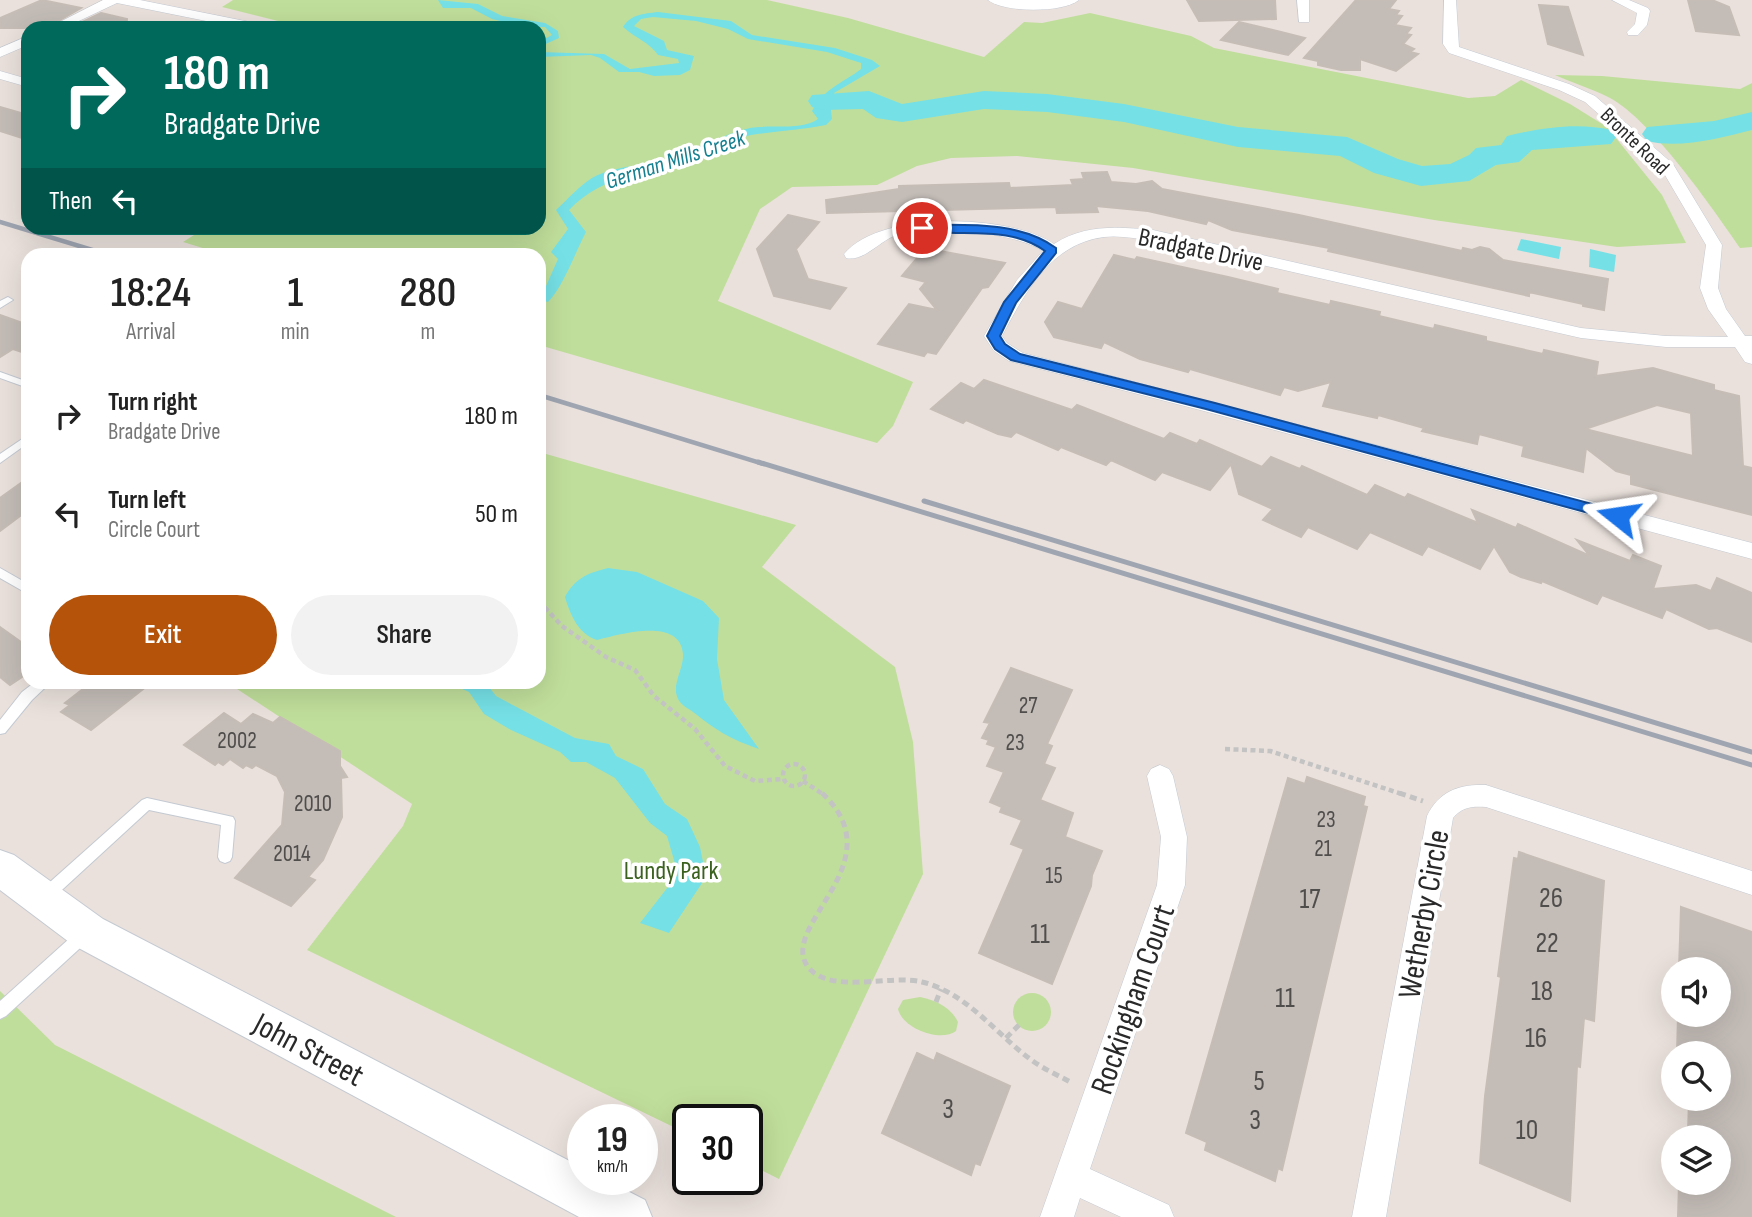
<!DOCTYPE html>
<style>
:root{--surface:#fff;--page:#f2f2f2;--text:#222;--muted:#767676;--accent:#b45309}
body{margin:0;font-family:"Sofia Sans Condensed",sans-serif;background:var(--page);color:var(--text);height:100vh;display:flex;flex-direction:column;font-size:26px;white-space:nowrap}
*{box-sizing:border-box;margin:0}
p{font-size:23px;color:var(--muted)}
.icon{flex:none;width:38px;height:38px;fill:none;stroke:currentColor;stroke-width:2;stroke-linecap:round;stroke-linejoin:round}
.map{position:relative;flex:1;overflow:hidden}
.panel{position:absolute;left:21px;top:248px;width:525px;height:441px;display:flex;flex-direction:column;background:var(--surface);border-radius:21px;box-shadow:0 7px 28px #0002}
.panel>*{flex:none}
.hud{position:absolute;left:21px;top:21px;width:525px;height:214px;border-radius:21px;box-shadow:0 7px 28px #0002;background:#00695c;color:#fff;overflow:hidden}
.tools{position:absolute;left:1661px;top:957px;display:grid;gap:14px}
.tools a{display:grid;place-items:center;width:70px;height:70px;border-radius:50%;background:var(--surface);box-shadow:0 7px 28px #0002;font-size:35px}
.speed{position:absolute;left:567px;top:1104px;display:flex;gap:14px;font-size:35px;font-weight:700;text-align:center}
.speed>*{display:grid;place-content:center;width:91px;height:91px;border-radius:50%;background:var(--surface);box-shadow:0 7px 28px #0002;line-height:1}
.speed small{font-size:18px;font-weight:400}
.speed .limit{border:4px solid #111;border-radius:10px;background:#fff;color:#111}
.pin{position:absolute;display:grid;place-items:center;width:60px;height:60px;color:#fff;margin:-30px;border:4px solid #fff;border-radius:50%;box-shadow:0 2px 7px #0007}
.me{position:absolute;width:77px;margin:-38px;rotate:285deg;stroke-linejoin:round;filter:drop-shadow(0 0 5px #0008)}
.turn{display:flex;align-items:center;gap:24px;height:147px;padding:0 28px;font-size:32px}
.turn .icon{width:91px;height:91px;stroke-width:2.5}
.turn b{display:block;font-size:49px;line-height:60px}
.then{display:flex;align-items:center;height:66px;padding:0 28px;background:#0003;gap:14px;font-size:26px}
.eta{display:flex;justify-content:space-evenly;align-items:center;height:119px;text-align:center}
.eta b{font-size:42px;font-weight:600;line-height:49px}
.action{display:flex;gap:14px;margin-top:auto;padding:14px 28px}
.action a{flex:1;height:80px;border-radius:42px;background:var(--accent);color:#fff;font-size:28px;font-weight:600;line-height:80px;text-align:center}
.action a+a{background:var(--page);color:var(--text)}
ul{padding:0;list-style:none}
li{display:flex;align-items:center;gap:21px;height:98px;padding:0 28px}
li div{flex:1}
li b{display:block;font-size:26px}
li em{font-style:normal}
.map>svg:first-child{display:block}
</style>
<div class="map">
<svg width="1752" height="1217" viewBox="0 0 1752 1217">
<rect width="100%" height="100%" fill="#eae1dc"/>
<g fill="#c0de9b">
<polygon points="233,0 767,0 848,18 984,57 1024,22 1042,23 1090,13 1191,36 1214,48 1468,98 1495,96 1521,80 1570,104 1607,127 1662,195 1686,243 1617,247 1434,220 1133,168 1017,156 951,158 917,166 877,185 792,187 760,209 718,301 913,382 893,426 877,443 539,345 539,256 229,256 183,242 205,228 539,228 539,28 306,28 222,7"/>
<path d="M1555,75L1602,76L1740,89L1752,83V247L1740,248C1712,207 1652,121 1610,98C1593,89 1573,83 1555,75Z"/>
<polygon points="539,452 796,525 762,567 895,667 913,742 923,874 779,1179 747,1163 747,1120 688,1120 688,1134 307,950 403,826 412,804 228,683 539,682"/>
<polygon points="0,991 55,1045 396,1217 0,1217"/>
<circle cx="1032" cy="1012" r="19"/>
<path d="M920,997C935,1000 951,1007 958,1022L956,1031C940,1043 902,1028 898,1009L903,1000Z"/>
</g>
<g fill="#75e0e6">
<polygon points="438,0 478,4 502,16 545,23 558,31 559,38 539,47 539,42 552,35 545,27 526,27 492,19 471,8 443,8"/>
<path d="M658,12L731,21L752,35L835,48L872,60L880,66L834,93L830,101L832,119L826,125C801,130 776,131 751,135C733,139 718,149 701,155C656,171 604,173 569,210L586,232C576,251 562,289 548,302L539,300V290L546,286L558,259L551,252L568,229L556,210C567,200 579,186 592,178C617,164 648,167 675,157C701,148 723,134 750,128C771,124 801,131 818,119L812,111C824,88 843,83 861,69V63L827,52L748,39L728,29L696,21L653,17L641,19L634,26L664,41L667,50L694,56L690,70L680,75L654,76L639,72H619L600,58L591,55L539,57V52L604,54L630,69L679,63L678,59L658,55C649,42 635,38 623,27C631,14 643,14 658,12Z"/>
<polygon points="1521,239 1561,247 1559,259 1517,250"/>
<polygon points="1590,249 1616,255 1614,272 1589,267"/>
<path d="M608,568L637,572L703,601L719,618L717,659L724,700L759,749C728,738 719,732 693,712C689,709 683,706 680,702C669,687 684,670 683,654C680,616 618,635 597,640C578,634 570,614 565,597C575,578 588,573 608,568Z"/>
<polygon points="449,683 486,683 496,696 575,738 609,744 616,756 643,769 665,804 687,819 700,847 706,877 669,933 640,923 678,874 667,836 650,823 615,778 586,762 571,762 560,752 511,730 484,714 469,692"/>
</g>
<g fill="none" stroke-linecap="round" stroke-linejoin="round">
<g fill="#75e0e6" fill-rule="evenodd">
<path d="M869,91L902,104L984,91L1047,94L1124,104L1238,127L1347,137L1398,159L1422,166L1450,164L1469,155L1476,148L1501,145L1507,136C1539,128 1579,122 1611,130L1616,137L1611,144L1532,150L1519,162L1496,165L1469,181L1421,186L1374,173L1340,156L1238,147L1124,122L1047,112L984,109L902,122L876,118L863,109L823,110L812,107L808,101L812,95Z"/>
<path d="M1752,112V130C1720,138 1680,149 1647,141L1642,134L1647,127L1714,121Z"/>
</g>
</g>
<g fill="#c3bcb7" stroke="#c6bdb6" stroke-width="2" fill-rule="evenodd">
<polygon points="42,0 81,8 46,28 0,28 0,18"/>
<polygon points="1187,0 1275,0 1276,19 1199,21"/>
<polygon points="1356,0 1396,0 1389,9 1399,11 1396,15 1402,16 1395,25 1411,28 1406,34 1411,35 1403,44 1414,49 1410,52 1418,54 1396,71 1360,59 1360,70 1341,70 1318,65 1318,61 1304,58"/>
<polygon points="1688,0 1712,0 1729,7 1739,35 1696,31"/>
<polygon points="1539,5 1568,7 1583,55 1548,44"/>
<polygon points="101,13 127,19 126,28 70,28"/>
<polygon points="1239,22 1281,32 1305,38 1288,55 1221,40"/>
<polygon points="0,107 28,115 28,140 0,131"/>
<polygon points="1107,172 1111,182 1136,184 1152,181 1162,189 1299,215 1462,251 1463,248 1472,250 1480,247 1489,249 1503,260 1608,279 1604,310 1583,306 1583,304 1529,292 1529,296 1328,251 1329,248 1232,230 1208,220 1206,224 1148,211 1096,206 1098,212 1057,213 1056,207 827,213 826,200 899,189 899,186 1009,183 1010,188 1073,185 1071,180 1084,179 1082,173"/>
<polygon points="788,215 819,222 796,249 808,279 846,288 830,309 774,296 757,249"/>
<polygon points="929,249 1005,263 988,287 982,288 936,354 927,352 924,356 878,344 909,304 937,310 920,289 926,282 902,276 923,251"/>
<path d="M1114,255L1135,260L1137,257L1228,277L1278,289L1277,293L1330,305L1331,301L1380,312L1379,316L1434,329L1435,325L1486,337V341L1543,354L1544,350L1598,362L1596,376L1653,368L1714,385V390L1739,396L1743,466L1752,468V515L1631,484V475L1616,471L1586,448L1583,472L1522,456L1524,446L1479,434L1477,444L1422,431L1424,428L1378,415L1377,418L1323,406L1331,382L1298,391L1284,387L1280,395L1190,369L1188,372L1140,359L1104,342L1101,348L1054,337L1045,322L1058,302L1082,309ZM1657,405L1691,413L1693,456L1585,429Z"/>
<polygon points="0,315 28,325 28,354 13,349 0,357"/>
<polygon points="984,380 1072,410 1077,405 1164,439 1170,433 1197,444 1200,440 1262,467 1271,457 1300,469 1302,466 1367,495 1375,485 1405,498 1408,494 1478,523 1472,510 1516,528 1518,524 1590,556 1577,540 1630,561 1633,555 1661,566 1653,589 1696,585 1711,591 1717,578 1752,593 1752,642 1717,628 1709,629 1666,609 1662,618 1602,595 1597,604 1542,581 1541,583 1521,577 1510,572 1494,546 1480,569 1428,546 1422,555 1370,532 1357,549 1308,527 1301,537 1263,520 1273,509 1239,494 1231,464 1210,490 1162,472 1155,480 1111,460 1106,465 1061,447 1058,450 1016,432 1011,437 998,434 966,420 963,423 931,409 961,383 974,389"/>
<polygon points="28,478 28,510 0,531 0,498"/>
<polygon points="0,627 28,647 28,673 10,685 0,677"/>
<polygon points="1011,668 1072,690 1047,744 1052,746 1044,764 1055,768 1040,800 1073,813 1065,837 1102,851 1092,875 1091,886 1052,984 979,953 1024,849 1011,844 1022,820 1000,812 1002,807 990,802 1004,772 987,766 996,747 987,744 989,740 982,738 990,723 984,722"/>
<polygon points="92,682 152,682 91,730 61,712 70,705 65,703"/>
<polygon points="224,713 241,724 253,714 273,723 280,717 340,751 340,766 347,777 341,778 342,817 323,860 308,877 315,880 291,906 235,878 282,825 285,792 277,776 256,765 252,768 246,765 243,768 230,759 223,765 218,762 215,765 184,745"/>
<polygon points="1307,777 1365,797 1363,806 1367,807 1282,1170 1278,1168 1275,1181 1205,1150 1207,1142 1186,1133 1288,778 1305,784"/>
<polygon points="1519,852 1604,881 1594,1021 1584,1018 1580,1067 1577,1066 1570,1201 1480,1163 1485,1096 1501,977 1498,976 1500,961 1514,858 1518,859"/>
<polygon points="1681,907 1752,932 1752,1217 1678,1217 1679,1183 1718,1183 1718,1138 1701,1138 1688,1132 1689,1099 1718,1099 1718,1054 1677,1054 1678,1015 1718,1015 1718,970 1679,970"/>
<polygon points="917,1053 934,1061 937,1053 1010,1086 980,1165 975,1163 971,1175 882,1133"/>
</g>
<g fill="none" stroke-linecap="round" stroke-linejoin="round">
<g stroke="#c4cad2" stroke-width="2">
<g id="service">
<polygon points="8,297 13,300 0,308 0,301"/>
<polygon points="0,372 28,382 28,388 0,378"/>
<polygon points="28,435 28,443 0,463 0,454"/>
<polygon points="0,568 28,584 28,594 0,578"/>
<polygon points="35,682 51,682 32,700 5,733 0,734 0,720 22,692"/>
<polygon points="147,798 233,817 235,821 232,857 230,861 225,863 220,861 218,857 221,825 149,810 51,900 46,902 41,900 39,895 41,890 142,800"/>
<polygon points="85,927 90,929 93,934 90,939 6,1016 0,1019 0,1001 80,929"/>
</g>
</g>
<g stroke="#c4cad2" stroke-width="1">
<g id="minor">
<polygon points="103,0 140,0 260,24 266,28 241,28 117,3 64,28 48,28"/>
<path d="M988,0H1079C1063,13 1004,13 988,0Z"/>
<polygon points="1297,0 1309,0 1309,22 1299,22"/>
<path d="M1444,0H1456L1459,47L1569,84L1595,96L1673,164L1722,245L1718,288L1726,309L1745,336H1752V364L1745,362L1735,347H1666L1581,338L1153,240C1137,239 1120,235 1104,237C1050,244 1025,293 1002,336L1007,343L1023,353L1752,543V559L1204,411L1009,361L994,351L984,336L1017,280L1043,251C1015,232 926,223 894,236C879,242 863,262 846,258L844,254C880,210 1010,214 1054,244C1085,224 1118,227 1153,230L1581,328L1666,336L1728,337L1708,309L1700,288L1706,245L1662,170L1585,102L1559,90L1449,53L1443,44Z"/>
<polygon points="1612,0 1629,0 1648,8 1650,11 1647,25 1638,35 1628,35 1627,32 1635,24 1637,13"/>
<polygon points="28,36 28,45 0,57 0,48"/>
<polygon points="0,71 28,79 28,87 0,79"/>
<polygon points="1160,765 1169,769 1173,776 1187,837 1185,885 1090,1169 1169,1205 1174,1217 1121,1217 1080,1198 1074,1217 1040,1217 1157,885 1161,837 1147,776 1151,769"/>
<path d="M1486,785L1752,871V895L1486,807C1472,806 1462,807 1453,818L1386,1217H1352L1427,816C1439,791 1459,784 1486,785Z"/>
</g>
</g>
<g stroke="#c4cad2" stroke-width="2">
<polygon id="secondary" points="0,850 14,855 103,919 583,1168 583,1180 606,1180 645,1200 652,1217 579,1217 73,945 0,890"/>
</g>
<g stroke="#c3c3c3" stroke-width="4.5" stroke-dasharray="5 3.5" stroke-linecap="butt">
<polyline points="539,601 562,626 606,657 635,670 654,696 695,729 725,766 755,781 783,779"/>
<polyline points="1225,749 1270,751 1405,795"/>
<circle cx="794" cy="775" r="11"/>
<polyline points="803,781 824,795"/>
</g>
<g stroke="#c3c3c3" stroke-width="5" stroke-dasharray="7 4.5" stroke-linecap="butt">
<path d="M822,793C897,863 777,925 808,967C830,995 890,974 922,982C967,993 995,1033 1030,1059C1043,1069 1058,1075 1072,1083"/>
<polyline points="1399,793 1423,801"/>
<polyline points="936,1002 941,989"/>
<polyline points="1006,1038 1019,1025"/>
</g>
<use href="#service" fill="#fff" fill-rule="evenodd"/>
<use href="#minor" fill="#fff" fill-rule="evenodd"/>
<use href="#secondary" fill="#fff" fill-rule="evenodd"/>
<g stroke="#9fa6b2" stroke-width="4.5">
<polyline points="0,222 112,256"/>
<polyline points="539,395 764,464"/>
</g>
<g stroke="#9fa6b2" stroke-width="5">
<polyline points="758,462 1752,765"/>
<polyline points="924,501 1752,752"/>
</g>
</g>
<path fill="#1a73e8" stroke="#114b97" stroke-width="2" d="M922,225C966,225 1019,221 1056,248V253L1016,303L1000,336L1005,344L1020,354L1215,403L1618,511L1625,516L1618,521L1206,409L1011,360L995,349L987,336L1004,302L1045,251C1008,224 960,238 918,230L916,228Z"/>
<g text-anchor="middle" stroke-width="7" stroke-linejoin="round" paint-order="stroke">
<g font-size="21" fill="#292929" stroke="#fff">
<text transform="translate(1635 141) rotate(44)" y="7">Bronte Road</text>
</g>
<g font-size="23" font-style="italic" fill="#168090" stroke="#fff">
<text transform="translate(675 159) rotate(-18)" y="8">German Mills Creek</text>
</g>
<g font-size="23" fill="#504e4c">
<text x="1028" y="713">27</text>
<text x="237" y="748">2002</text>
<text x="1015" y="750">23</text>
<text x="313" y="811">2010</text>
<text x="1326" y="827">23</text>
<text x="1323" y="856">21</text>
<text x="292" y="861">2014</text>
<text x="1054" y="883">15</text>
</g>
<g font-size="26" fill="#292929" stroke="#fff">
<text transform="translate(1201 249) rotate(12)" y="9">Bradgate Drive</text>
</g>
<g font-size="26" fill="#3a611e" stroke="#fff">
<text x="671" y="879">Lundy Park</text>
</g>
<g font-size="28" fill="#504e4c">
<text x="1551" y="907">26</text>
<text x="1310" y="908">17</text>
<text x="1040" y="943">11</text>
<text x="1547" y="952">22</text>
<text x="1542" y="1000">18</text>
<text x="1285" y="1007">11</text>
<text x="1536" y="1047">16</text>
<text x="1259" y="1090">5</text>
<text x="948" y="1118">3</text>
<text x="1255" y="1129">3</text>
<text x="1527" y="1139">10</text>
</g>
<g font-size="32" fill="#292929" stroke="#fff">
<text transform="translate(1423 914) rotate(-80)" y="11">Wetherby Circle</text>
<text transform="translate(1132 999) rotate(-71)" y="11">Rockingham Court</text>
<text transform="translate(309 1049) rotate(28)" y="11">John Street</text>
</g>
</g>
</svg>
<div class="tools">
<a><svg class="icon" aria-label="sound" viewBox="0 0 24 24"><path d="M4 9h4l5-4v14l-5-4H4zM17 9q2 3 0 6"/></svg></a>
<a><svg class="icon" aria-label="search" viewBox="0 0 24 24"><circle cx="10" cy="10" r="6"/><path d="M15 15l6 6"/></svg></a>
<a><svg class="icon" aria-label="layers" viewBox="0 0 24 24"><path d="M12 4l9 5-9 5-9-5zM3 14l9 5 9-5"/></svg></a>
</div>
<div class="speed"><div>19<small>km/h</small></div><div class="limit">30</div></div>
<div class="pin" style="left:922px;top:228px;background:#d93025"><svg class="icon" aria-label="arrive" viewBox="0 0 24 24"><path d="M6 21V4h12l-3 4 3 4H6"/></svg></div>
<svg class="me" style="left:1618px;top:516px" viewBox="-20 -20 40 40"><path d="M0-17L14 15 0 8-14 15z" fill="#1a73e8" stroke="#fff" stroke-width="4"/></svg>
<div class="hud">
<div class="turn"><svg class="icon" aria-label="right" viewBox="0 0 24 24"><path d="M7 20v-9h11M14 6l5 5-5 5"/></svg><div><b>180 m</b>Bradgate Drive</div></div>
<div class="then">Then<svg class="icon" aria-label="left" viewBox="0 0 24 24"><path d="M17 20v-9H6M10 6l-5 5 5 5"/></svg></div>
</div>
<section class="panel">
<div class="eta">
<div><b>18:24</b><p>Arrival</p></div>
<div><b>1</b><p>min</p></div>
<div><b>280</b><p>m</p></div>
</div>
<ul>
<li><svg class="icon" aria-label="right" viewBox="0 0 24 24"><path d="M7 20v-9h11M14 6l5 5-5 5"/></svg><div><b>Turn right</b><p>Bradgate Drive</p></div><em>180 m</em></li>
<li><svg class="icon" aria-label="left" viewBox="0 0 24 24"><path d="M17 20v-9H6M10 6l-5 5 5 5"/></svg><div><b>Turn left</b><p>Circle Court</p></div><em>50 m</em></li>
</ul>
<div class="action"><a>Exit</a><a>Share</a></div>
</section>
</div>
